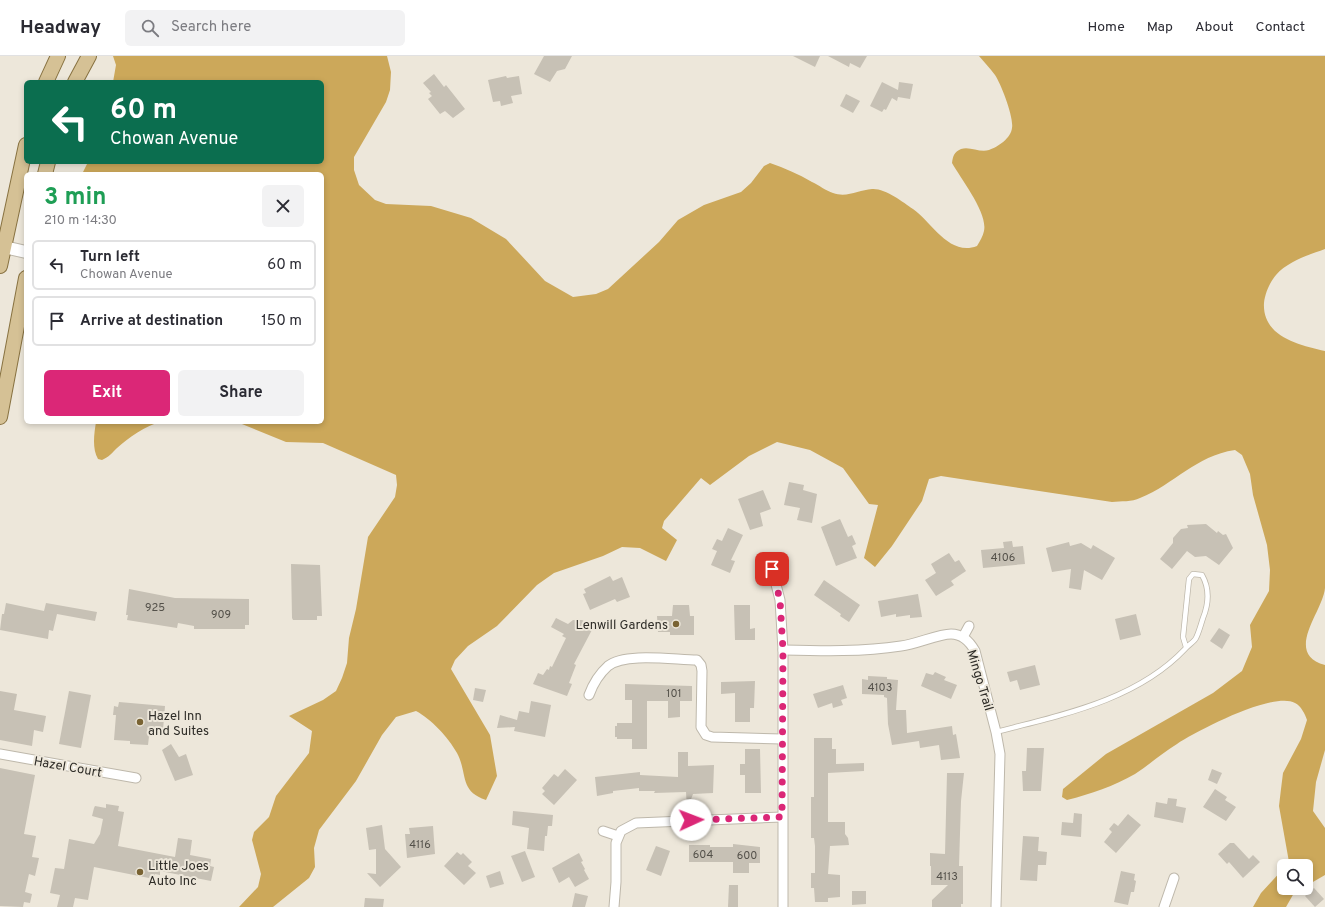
<!DOCTYPE html>
<meta charset="utf-8">
<style>
:root{--surface:#fff;--page:#f2f2f3;--text:#2b2b33;--muted:#7c7c81;--line:#e1e1e2;--accent:#db2777}
body{margin:0;font-family:Overpass,sans-serif;background:var(--page);color:var(--text);height:100vh;display:flex;flex-direction:column;font-size:15px;white-space:nowrap}
*{box-sizing:border-box;margin:0}
p{font-size:13px;color:var(--muted)}
.icon{flex:none;width:22px;height:22px;fill:none;stroke:currentColor;stroke-width:2;stroke-linecap:round;stroke-linejoin:round}
.map{position:relative;flex:1;overflow:hidden}
.panel{position:absolute;left:24px;top:116px;width:300px;height:252px;display:flex;flex-direction:column;background:var(--surface);border-radius:6px;box-shadow:0 2px 6px #0003}
.panel>*{flex:none}
.top-card{position:absolute;left:24px;top:24px;width:300px;height:84px;border-radius:6px;box-shadow:0 2px 6px #0003;background:#0b6e4f;color:#fff;overflow:hidden}
.tools{position:absolute;left:1277px;top:803px;display:grid;gap:8px}
.tools a{display:grid;place-items:center;width:36px;height:36px;border-radius:6px;background:var(--surface);box-shadow:0 2px 6px #0003;font-size:20px}
.pin{position:absolute;display:grid;place-items:center;width:34px;height:34px;color:#fff;margin:-17px;border-radius:8px;box-shadow:0 2px 6px #0006}
.me{position:absolute;width:44px;margin:-22px;rotate:88deg;stroke-linejoin:round;filter:drop-shadow(0 0 3px #0008)}
.turn{display:flex;align-items:center;gap:14px;height:84px;padding:0 20px;font-size:18px}
.turn .icon{width:52px;height:52px;stroke-width:2.5}
.turn b{display:block;font-size:28px;line-height:34px}
.round{display:grid;place-items:center;flex:none;width:42px;height:42px;border-radius:6px;background:var(--page)}
.head{display:flex;align-items:center;justify-content:space-between;height:68px;padding:0 20px}
h1{font-size:24px;font-weight:700;line-height:30px;color:#1e9e55}
.action{display:flex;gap:8px;margin-top:auto;padding:8px 20px}
.action a{flex:1;height:46px;border-radius:6px;background:var(--accent);color:#fff;font-size:16px;font-weight:700;line-height:46px;text-align:center}
.action a+a{background:var(--page);color:var(--text)}
ul{padding:0;list-style:none}
li{display:flex;align-items:center;gap:12px;height:50px;margin:0 8px 6px;padding:0 12px;border:2px solid var(--line);border-radius:6px}
li div{flex:1}
li b{display:block;font-size:15px}
li em{font-style:normal}
header{display:flex;align-items:center;gap:24px;box-sizing:border-box;height:56px;padding:0 20px;background:var(--surface);border-bottom:1px solid var(--line)}
header strong{font-size:19px}
nav{display:flex;gap:22px;margin-inline-start:auto;font-size:14px}
.search{width:280px;height:36px;background:var(--page);display:flex;align-items:center;gap:10px;box-sizing:border-box;padding:0 14px;border-radius:6px;color:var(--muted);font-size:15px}
.map>svg:first-child{display:block}
</style>
<header>
<strong>Headway</strong>
<div class="search"><svg class="icon" aria-label="search" viewBox="0 0 24 24"><circle cx="10" cy="10" r="6"/><path d="M15 15l6 6"/></svg>Search here</div>
<nav><a>Home</a><a>Map</a><a>About</a><a>Contact</a></nav>
</header>
<div class="map">
<svg width="1325" height="851" viewBox="0 0 1325 851">
<rect width="100%" height="100%" fill="#ede7da"/>
<g fill="#cca85a">
<path d="M113,0H387L391,16L390,34L386,46L354,101V114L359,129L375,144L386,148L431,150L471,162L506,183L545,225L573,241L596,238L608,233L659,186L678,164L704,149L741,136L751,127L764,110L770,107C785,112 798,118 812,126C819,129 826,135 833,137C847,142 859,134 872,133C885,132 903,146 913,153C931,165 949,201 977,190C980,185 983,180 984,175C988,157 961,123 952,107C953,100 954,96 961,93C970,90 980,97 989,94C998,91 1011,82 1012,72C1014,61 1001,28 995,19C990,12 984,6 979,0H1325V193C1309,199 1288,205 1276,219C1270,226 1265,237 1264,247C1262,280 1298,289 1325,295C1325,348 1325,400 1325,453C1325,479 1325,506 1325,532C1323,556 1283,597 1325,609V694L1316,726L1313,755L1325,772V819L1306,830V810H1286L1289,806L1279,750L1281,733L1283,717L1301,683L1307,664C1305,658 1301,650 1295,647C1273,635 1197,675 1177,688C1162,697 1149,709 1135,718C1114,730 1091,738 1067,744L1062,741L1063,733L1106,698L1213,637L1242,615L1252,591L1250,569L1269,535L1270,514L1267,489L1253,439L1250,418L1242,399L1235,394C1195,400 1175,428 1140,442C1132,446 1121,445 1112,446L941,420L929,423L922,445L892,490L875,511L864,502L878,449L869,448L843,412L810,394L777,386L749,400L710,429L701,422L664,465L662,472L677,484L666,505L640,492L622,491L603,500L554,517L537,529L497,570L468,590L455,604L451,613L490,679L497,720L486,744C459,735 468,718 457,697C448,681 431,663 416,655L396,661L382,679L356,725L319,774L314,792L315,811L309,822L273,851H239L258,831L261,818L252,784L254,776L269,761L276,740L309,697L312,675L289,660L323,644L336,635L342,622L347,607L349,582L356,553L368,481L395,441L397,429L396,419L323,387L286,386L237,366H322V118H82L88,106H322V26H113L116,9Z"/>
<path d="M96,366H161C146,369 128,382 117,392C112,397 109,401 102,404L98,403C92,393 94,378 96,366Z"/>
<polygon points="1284,812 1284,832 1303,832 1294,837 1286,851 1253,851 1261,837"/>
</g>
<g fill="#c7c1b5">
<polygon points="544,0 572,0 565,13 557,15 550,26 534,18"/>
<polygon points="793,0 820,0 815,11"/>
<polygon points="828,0 867,0 860,12 850,7 849,11"/>
<polygon points="434,18 444,31 446,29 465,53 453,62 445,55 440,58 428,43 432,40 429,37 431,36 423,27"/>
<polygon points="506,20 507,22 519,20 522,38 511,40 513,47 501,50 500,45 493,46 488,24"/>
<polygon points="882,26 898,34 899,26 913,28 910,43 898,41 897,45 892,42 886,54 884,53 882,56 870,50"/>
<polygon points="846,38 860,45 853,57 840,50"/>
<polygon points="789,426 804,429 803,434 817,438 812,467 797,464 800,452 784,449"/>
<polygon points="763,434 771,453 760,457 763,470 750,474 738,443"/>
<polygon points="840,463 848,481 852,479 856,488 852,490 857,502 836,510 821,471"/>
<polygon points="1206,468 1217,477 1218,475 1223,479 1226,478 1233,492 1219,509 1206,500 1195,501 1187,495 1172,513 1160,503 1173,487 1173,482 1181,473 1188,472 1187,469"/>
<polygon points="728,472 743,479 731,504 735,505 730,517 711,509 717,495 712,493 717,483 722,485"/>
<polygon points="1012,485 1013,491 1023,490 1025,508 983,512 981,494 1004,492 1003,486"/>
<polygon points="1069,486 1070,490 1081,487 1091,493 1093,489 1115,502 1102,524 1084,514 1081,534 1069,532 1071,513 1052,516 1046,492"/>
<polygon points="949,497 955,506 959,504 966,515 951,525 954,529 936,540 925,524 936,517 931,508"/>
<polygon points="291,508 320,509 322,560 317,560 317,564 293,564 292,562"/>
<polygon points="610,520 613,525 622,521 630,541 617,546 615,543 590,554 583,538 586,537 584,533"/>
<polygon points="824,524 860,549 849,566 840,560 841,558 814,539"/>
<polygon points="129,533 175,542 249,543 249,569 245,569 245,573 194,573 194,570 178,567 177,572 127,564 128,559 126,559"/>
<polygon points="918,538 922,561 910,562 910,559 896,561 896,558 881,561 878,545"/>
<polygon points="6,547 44,555 46,547 97,556 95,565 57,558 53,575 49,574 48,583 0,574 2,558 4,558"/>
<polygon points="673,549 689,549 690,560 694,560 694,579 670,579 670,576 658,576 657,560 672,560"/>
<polygon points="734,549 750,549 750,573 755,572 755,584 735,584"/>
<polygon points="1136,558 1141,579 1120,584 1115,563"/>
<polygon points="556,562 568,568 573,564 582,564 594,570 574,608 576,609 569,627 572,628 567,640 533,628 538,617 543,619 547,613 549,614 550,610 552,611 566,582 562,580 564,578 551,571"/>
<polygon points="1219,572 1230,579 1222,593 1210,585"/>
<polygon points="1035,609 1040,629 1020,634 1017,624 1010,626 1007,616"/>
<polygon points="935,616 946,621 944,624 957,629 951,643 921,630 926,617 933,619"/>
<polygon points="868,620 887,621 887,623 898,624 896,654 906,654 907,677 952,670 953,679 956,678 960,702 941,704 939,689 920,692 919,685 892,689 888,668 887,642 884,641 884,639 862,638 862,623 868,624"/>
<polygon points="755,625 754,652 750,652 750,666 735,666 735,637 721,638 721,626"/>
<polygon points="625,628 692,630 692,645 680,645 680,661 668,662 668,645 647,645 647,693 632,693 632,683 617,683 617,681 615,681 615,670 617,670 617,667 632,667 632,644 625,644"/>
<polygon points="843,629 847,642 841,644 843,649 833,652 832,647 818,652 813,638"/>
<polygon points="475,632 486,634 483,646 473,644"/>
<polygon points="0,635 17,638 14,654 46,660 43,676 34,674 32,690 0,684"/>
<polygon points="69,635 91,639 81,692 59,688"/>
<polygon points="531,645 551,649 545,681 514,675 515,671 497,672 500,659 517,664 519,655 529,657"/>
<polygon points="119,646 165,650 163,674 150,672 148,689 130,688 130,685 114,684 116,659 113,659 114,650 118,651"/>
<polygon points="814,682 832,682 832,693 836,693 836,708 864,707 864,715 828,717 828,766 845,766 845,778 848,782 849,789 830,790 828,818 840,819 840,841 828,842 828,846 815,846 814,832 811,832 811,817 815,817 815,790 814,782 811,782 811,741 814,741"/>
<polygon points="171,688 179,701 186,698 193,719 175,725 162,694"/>
<polygon points="1027,692 1044,692 1041,735 1023,735 1022,715 1026,715"/>
<polygon points="745,693 760,693 761,737 745,737 745,719 740,719 740,708 745,708"/>
<polygon points="678,696 688,696 688,710 714,709 713,737 693,738 687,754 686,736 654,737 655,735 639,735 639,732 613,735 613,737 597,740 595,721 640,716 640,719 678,721"/>
<polygon points="0,712 35,719 24,778 36,780 32,801 39,802 35,820 29,818 25,836 32,838 30,847 24,846 23,851 0,850"/>
<polygon points="565,713 577,724 554,749 542,738 545,735 542,732 554,718 558,721"/>
<polygon points="1212,713 1222,717 1217,728 1208,724"/>
<polygon points="947,717 964,717 961,745 959,810 963,810 963,848 961,848 961,851 932,851 932,844 948,829 931,829 931,810 930,810 930,797 945,798"/>
<polygon points="1215,733 1227,741 1225,744 1236,751 1226,765 1203,751"/>
<polygon points="1168,742 1177,743 1176,750 1186,752 1183,767 1154,761 1156,746 1167,748"/>
<polygon points="106,748 119,750 118,755 124,756 118,790 175,801 178,782 192,784 190,799 211,803 210,810 214,811 211,825 160,815 160,819 155,818 154,823 94,811 88,844 75,842 73,851 57,851 60,839 50,837 55,812 64,813 69,783 94,788 100,778 103,763 92,760 94,752 95,750 106,752"/>
<polygon points="513,755 553,759 552,770 548,770 547,780 545,780 544,795 527,793 529,772 512,769"/>
<polygon points="1074,757 1082,758 1081,781 1061,779 1062,766 1073,767"/>
<polygon points="1128,758 1141,769 1116,797 1104,786 1112,776 1109,773 1114,767 1118,770"/>
<polygon points="382,769 385,793 401,811 380,831 367,817 376,818 376,793 369,794 366,772"/>
<polygon points="433,770 435,798 407,802 405,778 410,778 409,772"/>
<polygon points="1023,780 1039,781 1038,795 1047,796 1046,809 1038,809 1037,825 1020,824"/>
<polygon points="1230,787 1234,787 1249,803 1253,799 1260,806 1243,822 1229,806 1227,808 1218,798"/>
<polygon points="733,788 760,791 760,807 749,807 749,817 733,817 733,806 689,806 689,789 710,789 710,791 733,791"/>
<polygon points="656,790 670,795 661,820 646,814"/>
<polygon points="525,795 535,821 522,826 511,800"/>
<polygon points="457,796 461,799 463,797 472,806 468,810 476,817 464,829 444,810"/>
<polygon points="579,797 583,805 581,806 585,813 584,814 589,823 575,831 569,821 559,827 552,812"/>
<polygon points="500,815 504,828 490,832 486,820"/>
<polygon points="1121,815 1135,818 1134,824 1136,825 1134,836 1131,836 1128,849 1114,846"/>
<polygon points="729,829 738,829 738,851 728,851"/>
<polygon points="1314,832 1324,843 1315,851 1305,840"/>
<polygon points="852,835 866,835 866,848 852,849"/>
<polygon points="575,837 588,840 585,851 572,851"/>
<polygon points="365,842 384,843 383,851 364,851"/>
</g>
<g fill="none" stroke-linecap="round" stroke-linejoin="round">
<g stroke="#beb8ab" stroke-width="6">
<path id="lane" d="M996,676C1062,659 1137,644 1185,593C1188,589 1194,586 1196,582C1199,576 1201,568 1203,562C1209,547 1210,533 1202,519L1193,518L1189,523L1183,581L1186,591"/>
</g>
<g stroke="#beb8ab" stroke-width="11">
<g id="street">
<polyline points="772,513 780,544 783,594 783,851"/>
<polyline points="963,581 969,570"/>
<path d="M783,594C823,595 862,596 901,590C917,588 938,578 951,578C962,578 970,586 975,595L996,676L1000,698L996,851"/>
<path d="M589,639C593,628 599,618 608,610C625,596 675,604 697,604L701,609L702,615L701,671L706,679L712,681L782,683"/>
<polyline points="0,698 136,722"/>
<polyline points="603,775 618,780"/>
<polyline points="614,851 616,826 616,787 621,775 636,767 782,761"/>
<polyline points="1164,851 1174,822"/>
</g>
</g>
<g stroke="#beb8ab" stroke-width="14">
<polyline id="secondary" points="0,190 26,196"/>
</g>
<g stroke="#887241" stroke-width="16">
<g id="primary">
<polyline points="46,26 58,0"/>
<polyline points="75,26 89,0"/>
<polyline points="45,118 48,106"/>
<polyline points="0,210 26,89"/>
<polyline points="0,361 26,222"/>
</g>
</g>
<use href="#lane" stroke="#fff" stroke-width="4.5"/>
<use href="#street" stroke="#fff" stroke-width="9"/>
<use href="#secondary" stroke="#fff" stroke-width="12"/>
<use href="#primary" stroke="#d5c195" stroke-width="14"/>
</g>
<g fill="none" stroke-linecap="round" stroke-linejoin="round">
<polyline stroke="#db2777" stroke-width="7" stroke-dasharray="0 12.6" points="691,764 782,761 783,594 780,544 772,513"/>
</g>
<g fill="#796333" stroke="#ede7da" stroke-width="1.5">
<circle cx="676" cy="568" r="4"/>
<circle cx="140" cy="666" r="4"/>
<circle cx="140" cy="816" r="4"/>
</g>
<g text-anchor="middle" stroke-width="4" stroke-linejoin="round" paint-order="stroke">
<g font-size="11" fill="#54514a">
<text x="1003" y="505">4106</text>
<text x="155" y="555">925</text>
<text x="221" y="562">909</text>
<text x="880" y="635">4103</text>
<text x="674" y="641">101</text>
<text x="420" y="792">4116</text>
<text x="703" y="802">604</text>
<text x="747" y="803">600</text>
<text x="947" y="824">4113</text>
</g>
<g font-size="13" fill="#2e2c27" stroke="#ede7da" text-anchor="start">
<text x="668" y="573" text-anchor="end">Lenwill Gardens</text>
<text x="148" y="664">Hazel Inn<tspan x="148" dy="15">and Suites</tspan></text>
<text x="148" y="814">Little Joes<tspan x="148" dy="15">Auto Inc</tspan></text>
</g>
<g font-size="13" fill="#2e2c27" stroke="#ede7da">
<text transform="translate(981 624) rotate(73)" y="5">Mingo Trail</text>
<text transform="translate(68 710) rotate(10)" y="5">Hazel Court</text>
</g>
</g>
</svg>
<div class="tools">
<a><svg class="icon" aria-label="search" viewBox="0 0 24 24"><circle cx="10" cy="10" r="6"/><path d="M15 15l6 6"/></svg></a>
</div>
<div class="pin" style="left:772px;top:513px;background:#d93025"><svg class="icon" aria-label="arrive" viewBox="0 0 24 24"><path d="M6 21V4h12l-3 4 3 4H6"/></svg></div>
<svg class="me" style="left:691px;top:764px" viewBox="-20 -20 40 40"><circle r="19" fill="#fff"/><path d="M0-13L10 11 0 6-10 11z" fill="#db2777"/></svg>
<div class="top-card">
<div class="turn"><svg class="icon" aria-label="left" viewBox="0 0 24 24"><path d="M17 20v-9H6M10 6l-5 5 5 5"/></svg><div><b>60 m</b>Chowan Avenue</div></div>
</div>
<section class="panel">
<div class="head"><div><h1>3 min</h1><p>210 m · 14:30</p></div><a class="round"><svg class="icon" aria-label="close" viewBox="0 0 24 24"><path d="M6 6l12 12M18 6L6 18"/></svg></a></div>
<ul>
<li><svg class="icon" aria-label="left" viewBox="0 0 24 24"><path d="M17 20v-9H6M10 6l-5 5 5 5"/></svg><div><b>Turn left</b><p>Chowan Avenue</p></div><em>60 m</em></li>
<li><svg class="icon" aria-label="arrive" viewBox="0 0 24 24"><path d="M6 21V4h12l-3 4 3 4H6"/></svg><div><b>Arrive at destination</b></div><em>150 m</em></li>
</ul>
<div class="action"><a>Exit</a><a>Share</a></div>
</section>
</div>
